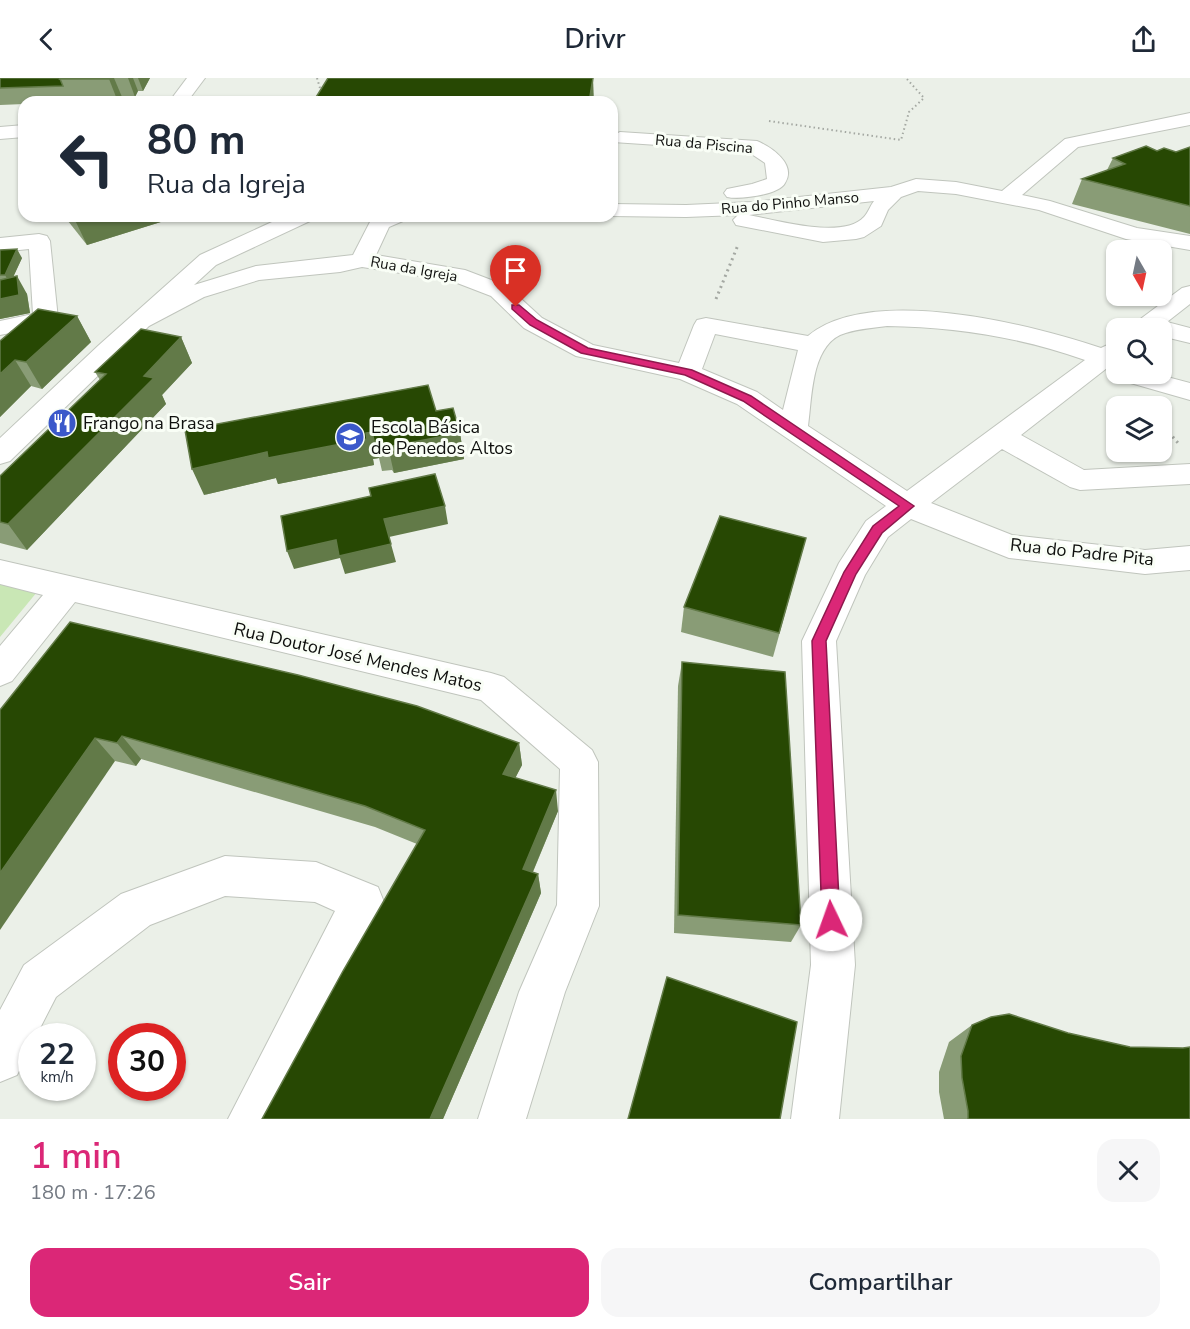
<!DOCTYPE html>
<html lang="pt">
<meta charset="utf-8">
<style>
:root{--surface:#fff;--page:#f6f6f7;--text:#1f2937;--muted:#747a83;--accent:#db2777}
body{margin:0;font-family:"Nunito Sans",sans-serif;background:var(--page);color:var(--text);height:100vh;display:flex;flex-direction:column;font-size:22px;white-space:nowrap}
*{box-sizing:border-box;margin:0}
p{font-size:20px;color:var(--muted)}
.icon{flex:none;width:33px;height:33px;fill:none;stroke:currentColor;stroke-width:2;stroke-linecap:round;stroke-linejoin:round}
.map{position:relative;height:1041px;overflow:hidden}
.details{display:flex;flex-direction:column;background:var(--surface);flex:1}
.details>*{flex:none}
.top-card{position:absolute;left:18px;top:18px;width:600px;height:126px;border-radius:18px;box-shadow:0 2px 4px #0004;background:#fff;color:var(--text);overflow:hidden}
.needle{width:39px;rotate:171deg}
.fabs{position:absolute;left:1106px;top:162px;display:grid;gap:12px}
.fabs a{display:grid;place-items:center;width:66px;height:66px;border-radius:12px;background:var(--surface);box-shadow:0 2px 4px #0004;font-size:30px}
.speed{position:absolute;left:18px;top:945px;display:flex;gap:12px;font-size:30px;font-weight:700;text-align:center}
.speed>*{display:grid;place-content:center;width:78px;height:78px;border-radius:50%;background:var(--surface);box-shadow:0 2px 4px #0004;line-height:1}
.speed small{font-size:15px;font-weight:400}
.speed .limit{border:9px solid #d22;background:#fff;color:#111}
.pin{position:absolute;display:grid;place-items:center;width:51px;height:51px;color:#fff;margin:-62px -26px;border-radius:50% 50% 50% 0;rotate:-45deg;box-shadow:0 0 6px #0007}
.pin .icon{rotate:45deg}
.me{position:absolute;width:66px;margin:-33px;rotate:357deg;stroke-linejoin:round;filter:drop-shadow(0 0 4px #0008)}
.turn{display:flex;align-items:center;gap:21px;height:126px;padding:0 30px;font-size:27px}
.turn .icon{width:78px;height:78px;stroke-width:2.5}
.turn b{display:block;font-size:42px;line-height:51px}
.round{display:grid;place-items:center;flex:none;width:63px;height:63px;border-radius:18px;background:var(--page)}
.summary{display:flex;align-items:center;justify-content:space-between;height:102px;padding:0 30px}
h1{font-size:36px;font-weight:600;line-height:45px;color:var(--accent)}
.cta{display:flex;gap:12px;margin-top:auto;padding:12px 30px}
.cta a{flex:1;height:69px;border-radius:18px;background:var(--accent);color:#fff;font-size:24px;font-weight:600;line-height:69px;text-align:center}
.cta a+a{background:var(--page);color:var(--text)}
header{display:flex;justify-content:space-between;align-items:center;height:78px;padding:0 30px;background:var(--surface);font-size:27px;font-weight:600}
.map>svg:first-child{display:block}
</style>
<header><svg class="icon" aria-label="back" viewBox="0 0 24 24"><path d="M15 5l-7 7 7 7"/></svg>Drivr<svg class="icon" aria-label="share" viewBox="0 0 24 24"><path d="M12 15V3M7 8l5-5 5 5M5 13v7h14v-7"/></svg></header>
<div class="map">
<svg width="1190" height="1041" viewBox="0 0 1190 1041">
<rect width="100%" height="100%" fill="#ebf0e8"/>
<polygon fill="#c9e7b5" points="0,506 37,514 0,559"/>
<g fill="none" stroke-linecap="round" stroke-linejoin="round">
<g stroke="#c0c5bd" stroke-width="2">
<g id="minor">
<polygon points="187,0 205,0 187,24 169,24"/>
<path d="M1190,35V47L1078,69L1022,117L1050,123L1137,150L1190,158V172L1126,161L1039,132L956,116L918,113L901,119L888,132L881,148L864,159L856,161L823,164L736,147L733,142L738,137L686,139L611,138L612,126L686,127L753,124L891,109L916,101L956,104L1002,113L1065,61ZM874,123C870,128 868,135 864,139C843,162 776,142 749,137Z"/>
<polygon points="24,47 24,59 0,61 0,49"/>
<path d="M620,54L757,63C771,69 797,86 785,105C779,117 739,122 727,119L724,115L727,111L752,106L767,101L765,85L747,73L613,64L612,58Z"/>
<path d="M285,138H313L310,143L216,187L194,207L256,188L353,177L372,140L378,138H406L403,143L389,149L376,177L465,192L507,208L542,240L593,267L679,285L694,247L697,242L706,240L808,258C870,206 1030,246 1101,270L1116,263V283L1021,357L1084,392L1190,386V406L1080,412L1070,409L1002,371L931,425L1012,457L1145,472L1190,468V492L1145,496L1009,480L911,441L888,459L865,497L836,563L855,887L839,1041H791L811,887L802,563L839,485L866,443L886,428L737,326L680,301L576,278L524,250L491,218L452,203L362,189L340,194L259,202L204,219L149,248L10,383L0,386V360L99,267L200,177ZM887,248C955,249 1020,259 1085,282L907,413L808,348C812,320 811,271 840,257C855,251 871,250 887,248ZM715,256L798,272L783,332L757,314L702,291Z"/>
<polygon points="39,156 47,158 50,163 58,241 55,246 0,257 0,243 33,236 29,171 0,174 0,160"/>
<polygon points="1190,208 1190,226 1167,244 1190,250 1190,265 1161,258 1161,250 1132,250 1135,245 1182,210"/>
<polygon points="1116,296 1156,296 1190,305 1190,322 1120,302"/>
<polygon points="0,482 491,595 504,599 592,672 598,684 599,828 565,914 526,1041 478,1041 519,914 557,827 560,691 481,622 75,524 12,603 0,608 0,568 43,517 0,506"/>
<polygon points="225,778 316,784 378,809 384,824 278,1041 228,1041 335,833 315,824 225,818 150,847 56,919 36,958 32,958 32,967 17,997 0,1004 0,932 24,887 121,816"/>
</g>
</g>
<g stroke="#a4a8a2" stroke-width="2" stroke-dasharray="1.5 3" stroke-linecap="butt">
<polyline points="317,0 322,17"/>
<polyline points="296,24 302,23"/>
<polyline points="302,24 318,22"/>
<polyline points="769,43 901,62 909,34 924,20 906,0"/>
</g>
<g stroke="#a4a8a2" stroke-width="3" stroke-dasharray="2 4" stroke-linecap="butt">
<polyline points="716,221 738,167"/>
<polyline points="1161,345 1178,365"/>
</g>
<use href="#minor" fill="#fff" fill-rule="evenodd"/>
</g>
<g fill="#899c76">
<polygon points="0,0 150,0 143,13 138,13 135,19 122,19 119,24 24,24 24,26 0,27"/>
<polygon points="1190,69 1190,156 1072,126 1082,101 1107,92 1113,80 1157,73 1176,74"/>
<polygon points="64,138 180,138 87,167"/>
<polygon points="0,172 22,180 13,199 27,216 30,235 0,241"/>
<polygon points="77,238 91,264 42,311 31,308 0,339 0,263"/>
<polygon points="181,259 192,285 162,317 166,326 27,472 0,465 0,398 100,302 95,294"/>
<polygon points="436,333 460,355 464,381 394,395 392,392 382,393 379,380 373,381 374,387 278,406 276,400 204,417"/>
<polygon points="806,460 773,579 681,554 684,529"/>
<polygon points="682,584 801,847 791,864 674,855 678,608"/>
<polygon points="0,632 519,665 522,687 515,700 558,733 533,794 538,796 541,815 443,1041 262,1041 417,766 375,749 141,681 136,688 115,683"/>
<polygon points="972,947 1068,955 1130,969 1183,970 1190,1041 944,1041 939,1014 939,994 949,964"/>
</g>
<g fill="#627a48">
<polygon points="110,0 114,0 122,19 118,24 109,1"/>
<polygon points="128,0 133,0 138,13 135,19"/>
<polygon points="138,0 150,0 143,13"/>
<polygon points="593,0 594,24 589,24"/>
<polygon points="73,138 180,138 87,167"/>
<polygon points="17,171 22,180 10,206 5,197"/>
<polygon points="17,198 27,216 30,235 0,241 0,221"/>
<polygon points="77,238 91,264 42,311 26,284"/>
<polygon points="181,259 192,285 162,317 166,326 27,472 8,446 144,298"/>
<polygon points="15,282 31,308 0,339 0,296"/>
<polygon points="372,354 379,380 373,381 374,387 278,406 276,400 204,417 192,391 267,374"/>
<polygon points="460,355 464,381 394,395 388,369"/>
<polygon points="445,428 448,446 389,459 396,484 345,496 340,480 294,491 287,473 384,441"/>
<polygon points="122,658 141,681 136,688 117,665"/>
<polygon points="95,660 115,683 0,852 0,795"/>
<polygon points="519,665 522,687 506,718 503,696"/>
<polygon points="556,712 558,733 526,810 523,791"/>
<polygon points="538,796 541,815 443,1041 430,1041"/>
</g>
<g fill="#274803" stroke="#627a48" stroke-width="1.5">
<polygon points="0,0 61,0 60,1 63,8 0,10"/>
<polygon points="61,0 110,0 109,1 60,1"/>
<polygon points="328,0 593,0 589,24 313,24"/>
<polygon points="1146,68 1157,73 1164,70 1176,74 1190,69 1190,128 1082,101 1125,86 1113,80"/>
<polygon points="17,171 5,197 0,197 0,172"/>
<polygon points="17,198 19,217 0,221 0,202"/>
<polygon points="38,231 77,238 26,284 15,282 0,296 0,263"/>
<polygon points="141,251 181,259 144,298 154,300 8,446 0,444 0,398 106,296 95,294"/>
<polygon points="428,307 436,333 453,330 460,355 388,369 386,366 375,367 372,354 366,355 367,361 268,380 267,374 192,391 185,352"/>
<polygon points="435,396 445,428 384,441 391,466 339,478 336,462 287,473 281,438 371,418 369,410"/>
<polygon points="720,438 806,460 779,555 684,529"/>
<polygon points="70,544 298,597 417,628 519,665 503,696 556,712 523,791 538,796 430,1041 262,1041 343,893 425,752 365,728 122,658 117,665 95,660 0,795 0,632"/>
<polygon points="682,584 785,594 801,847 678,837"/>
<polygon points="667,899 797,944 780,1041 628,1041"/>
<polygon points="1009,936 1068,955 1130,969 1183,970 1190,969 1190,1041 968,1041 968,1033 962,1000 961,978 972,947 991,939"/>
</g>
<polygon fill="#db2777" stroke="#8e194d" stroke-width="1.5" points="512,227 519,227 537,242 588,270 692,292 751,318 914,428 882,455 856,496 826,563 840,842 837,848 831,851 825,848 822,842 812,563 844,494 873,448 899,428 743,323 685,297 581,275 530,247 512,231"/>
<defs>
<g id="restaurant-disc" transform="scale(1.5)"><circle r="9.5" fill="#3b58ca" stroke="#f9fef6"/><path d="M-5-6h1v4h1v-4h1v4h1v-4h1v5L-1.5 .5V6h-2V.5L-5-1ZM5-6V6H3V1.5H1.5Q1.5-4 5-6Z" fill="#fff"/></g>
<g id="school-disc" transform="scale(1.5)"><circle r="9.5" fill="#3b58ca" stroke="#f9fef6"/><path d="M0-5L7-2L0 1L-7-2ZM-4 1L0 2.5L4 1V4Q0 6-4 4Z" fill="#fff"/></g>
</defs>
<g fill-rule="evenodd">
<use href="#restaurant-disc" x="62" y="345"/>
<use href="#school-disc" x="350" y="359"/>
</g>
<g text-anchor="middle" stroke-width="6" stroke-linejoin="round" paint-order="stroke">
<g font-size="15" fill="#0f100e" stroke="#f9fef6">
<text transform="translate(704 66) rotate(5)" y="5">Rua da Piscina</text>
<text transform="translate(790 125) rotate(-5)" y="5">Rua do Pinho Manso</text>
<text transform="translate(414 191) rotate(10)" y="5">Rua da Igreja</text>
</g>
<g font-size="18" fill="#0f100e" stroke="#f9fef6" text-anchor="start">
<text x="83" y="351">Frango na Brasa</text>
<text x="371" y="355">Escola Básica<tspan x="371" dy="21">de Penedos Altos</tspan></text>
</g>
<g font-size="18" fill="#0f100e" stroke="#f9fef6">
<text transform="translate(1082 474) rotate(6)" y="6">Rua do Padre Pita</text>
<text transform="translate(358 579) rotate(13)" y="6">Rua Doutor José Mendes Matos</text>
</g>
</g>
</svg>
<div class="fabs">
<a><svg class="needle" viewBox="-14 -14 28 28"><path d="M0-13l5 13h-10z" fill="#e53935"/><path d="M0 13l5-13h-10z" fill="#747a83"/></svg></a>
<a><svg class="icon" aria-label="search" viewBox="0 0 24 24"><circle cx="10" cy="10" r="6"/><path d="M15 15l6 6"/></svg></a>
<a><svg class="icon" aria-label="layers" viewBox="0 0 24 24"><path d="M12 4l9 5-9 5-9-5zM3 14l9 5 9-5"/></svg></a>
</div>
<div class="speed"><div>22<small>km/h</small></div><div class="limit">30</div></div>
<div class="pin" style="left:516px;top:229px;background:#d93025"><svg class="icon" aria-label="arrive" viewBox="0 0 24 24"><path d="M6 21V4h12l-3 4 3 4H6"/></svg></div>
<svg class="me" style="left:831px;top:842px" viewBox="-20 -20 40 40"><circle r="19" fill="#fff"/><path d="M0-13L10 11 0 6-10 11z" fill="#db2777"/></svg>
<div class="top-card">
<div class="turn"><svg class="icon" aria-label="left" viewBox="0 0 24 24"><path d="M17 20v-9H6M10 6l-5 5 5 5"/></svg><div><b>80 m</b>Rua da Igreja</div></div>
</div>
</div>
<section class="details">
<div class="summary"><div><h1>1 min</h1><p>180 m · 17:26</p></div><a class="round"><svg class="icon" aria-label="close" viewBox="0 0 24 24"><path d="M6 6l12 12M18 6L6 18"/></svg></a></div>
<div class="cta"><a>Sair</a><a>Compartilhar</a></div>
</section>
